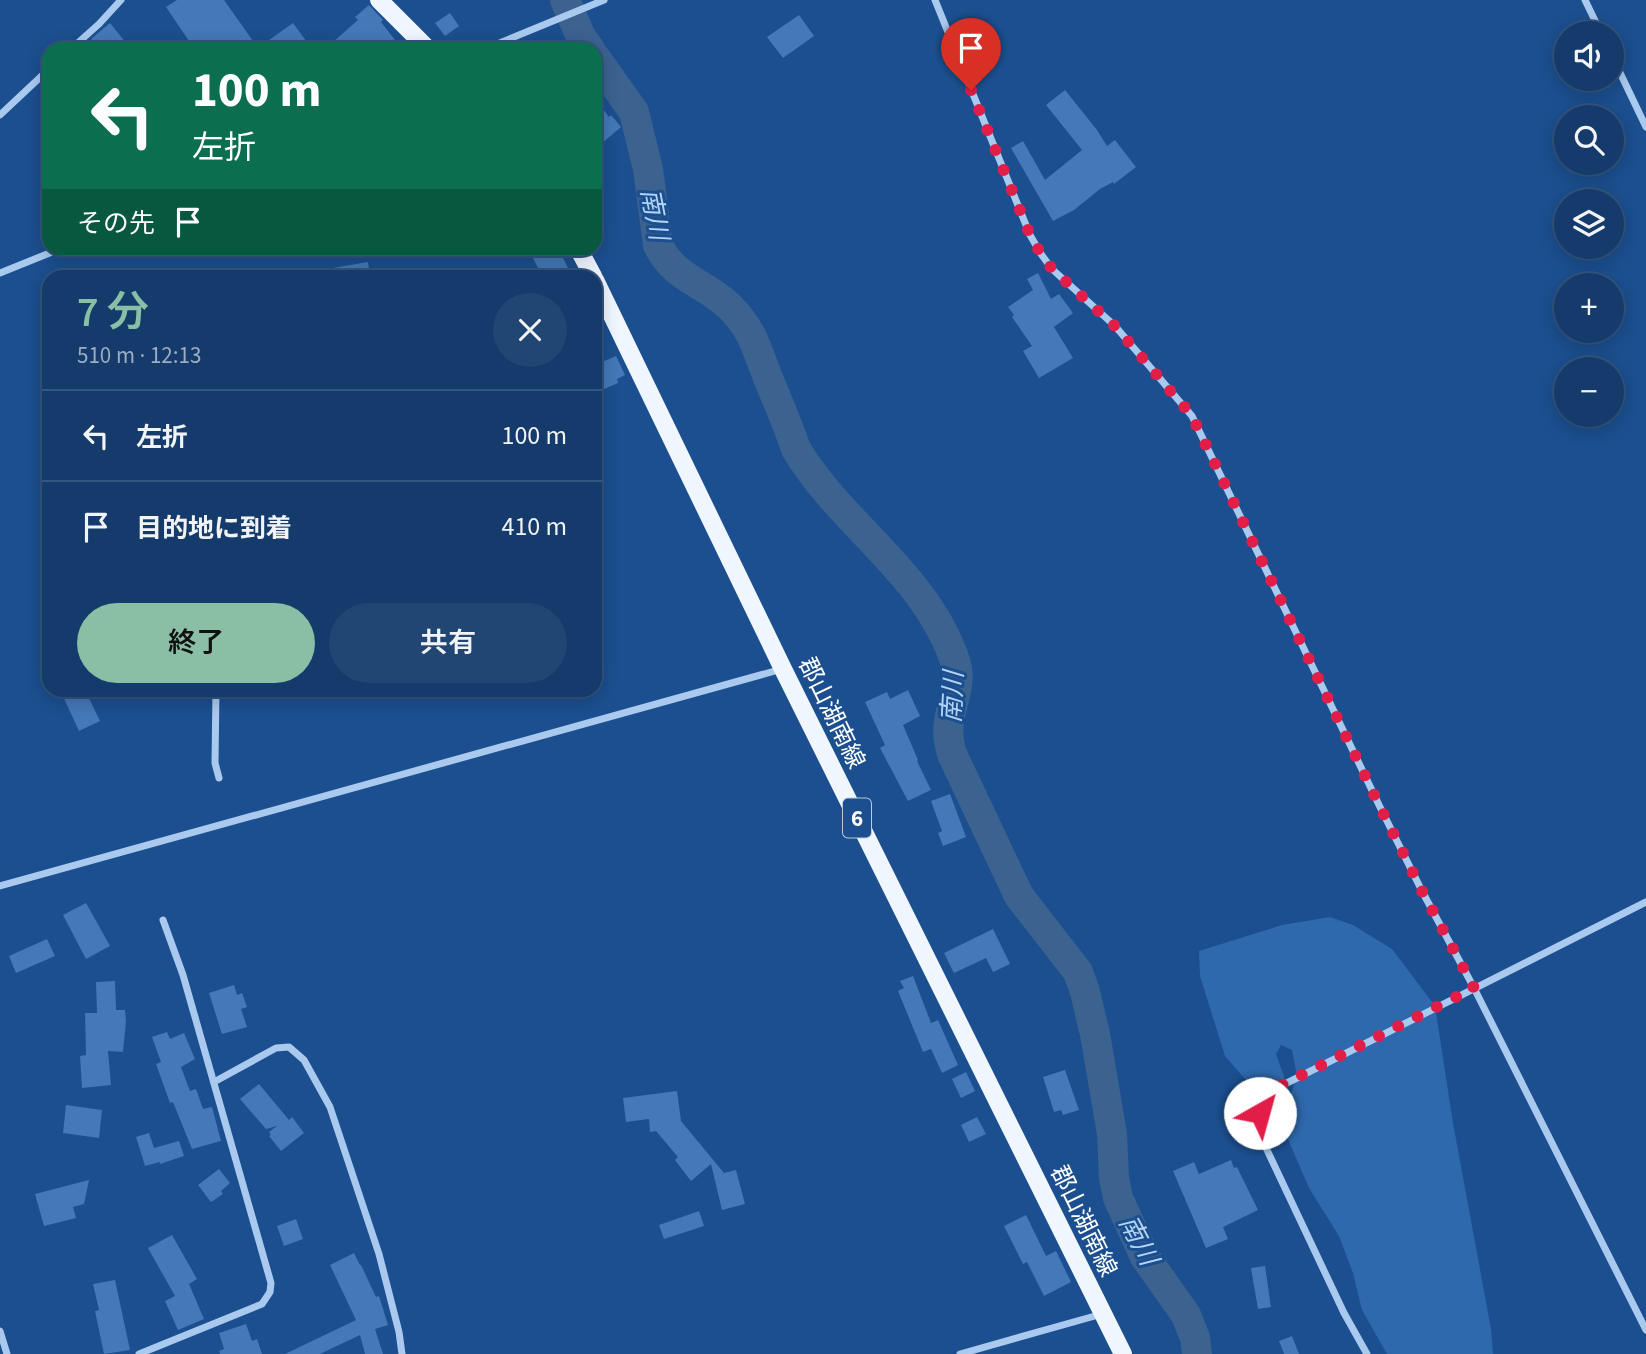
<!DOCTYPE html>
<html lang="ja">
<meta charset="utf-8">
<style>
:root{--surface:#143b6b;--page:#214673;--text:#f1f3f6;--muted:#9dadc1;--line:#33557e;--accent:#8abfa5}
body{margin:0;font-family:"Source Sans 3","Noto Sans JP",sans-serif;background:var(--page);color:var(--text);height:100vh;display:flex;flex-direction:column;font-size:26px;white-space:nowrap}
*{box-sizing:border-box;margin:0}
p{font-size:23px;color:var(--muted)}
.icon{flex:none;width:38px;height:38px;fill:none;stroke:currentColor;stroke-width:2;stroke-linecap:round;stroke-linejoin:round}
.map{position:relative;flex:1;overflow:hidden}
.sheet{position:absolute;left:42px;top:270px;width:560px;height:427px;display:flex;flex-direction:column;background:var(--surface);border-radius:21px;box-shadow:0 4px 18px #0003,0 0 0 2px var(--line)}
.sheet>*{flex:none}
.banner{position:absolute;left:42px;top:42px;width:560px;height:214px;border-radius:21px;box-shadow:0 4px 18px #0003,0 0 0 2px var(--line);background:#0b6e4f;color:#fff;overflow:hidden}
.fabs{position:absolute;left:1554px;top:21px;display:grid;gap:14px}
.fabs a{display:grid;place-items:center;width:70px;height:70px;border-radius:50%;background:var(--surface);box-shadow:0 4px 18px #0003,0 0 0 2px var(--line);font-size:35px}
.pin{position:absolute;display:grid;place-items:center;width:60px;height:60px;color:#fff;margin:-72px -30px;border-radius:50% 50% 50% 0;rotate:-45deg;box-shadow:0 0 7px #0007}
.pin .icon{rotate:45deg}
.me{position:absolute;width:77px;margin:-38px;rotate:38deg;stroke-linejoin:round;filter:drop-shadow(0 0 5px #0008)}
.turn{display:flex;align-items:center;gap:24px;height:147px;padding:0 35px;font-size:32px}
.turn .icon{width:91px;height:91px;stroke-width:2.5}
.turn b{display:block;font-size:49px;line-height:60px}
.then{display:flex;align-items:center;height:66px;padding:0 35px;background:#0003;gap:14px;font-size:26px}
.round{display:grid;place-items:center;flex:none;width:74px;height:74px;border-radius:37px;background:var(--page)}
.overview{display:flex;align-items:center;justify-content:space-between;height:119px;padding:0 35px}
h1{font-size:42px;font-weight:600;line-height:52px;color:var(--accent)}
.action{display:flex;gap:14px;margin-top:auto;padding:14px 35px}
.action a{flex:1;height:80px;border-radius:42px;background:var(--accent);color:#111;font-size:28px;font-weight:600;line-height:80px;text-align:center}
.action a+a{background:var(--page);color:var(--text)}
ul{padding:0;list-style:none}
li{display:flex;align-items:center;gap:21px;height:91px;padding:0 35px;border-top:2px solid var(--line)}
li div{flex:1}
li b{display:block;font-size:26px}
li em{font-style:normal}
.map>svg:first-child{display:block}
</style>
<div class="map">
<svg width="1646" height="1354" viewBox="0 0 1646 1354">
<rect width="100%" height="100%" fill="#1b4f8f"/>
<polygon fill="#2e69ad" points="1330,917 1353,925 1392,949 1435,1006 1453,1123 1491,1329 1493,1354 1387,1354 1362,1310 1353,1273 1339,1236 1309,1188 1281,1123 1297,1076 1292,1050 1281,1045 1276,1054 1285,1079 1258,1094 1225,1056 1200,976 1199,951 1282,925"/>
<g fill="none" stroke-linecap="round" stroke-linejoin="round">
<polyline stroke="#9cc4f0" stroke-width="5" points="565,1 568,0"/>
<g stroke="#3c6290" stroke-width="30">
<polyline points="565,0 581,37 590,49"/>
<path d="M595,57L634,112L648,169L658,245C674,279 706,283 730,307C753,330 757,350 768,378C778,402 788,425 796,449C842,526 928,575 956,664C962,682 951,705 949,722C947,734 949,743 952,754L1019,896L1078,972L1085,992L1095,1034L1112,1134L1114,1178L1118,1198L1145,1257L1186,1315L1195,1338L1197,1354"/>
</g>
</g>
<g fill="#4478b7">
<polygon points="177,0 224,0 258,48 293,23 312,49 176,49 189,41 166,7"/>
<polygon points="369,5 383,20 381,22 402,49 325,49 358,20 355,17"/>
<polygon points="450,13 459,26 445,36 435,23"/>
<polygon points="799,15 814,36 783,58 767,37"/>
<polygon points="110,23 131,49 98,49 91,39"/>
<polygon points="1065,90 1097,130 1107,146 1115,140 1136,167 1114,184 1113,182 1100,189 1074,210 1053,221 1011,148 1023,141 1045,180 1082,150 1046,105"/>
<polygon points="595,98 609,117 611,115 621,127 595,149"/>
<polygon points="528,248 558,248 572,276 542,276"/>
<polygon points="368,262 370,276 328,276 327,269"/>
<polygon points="1038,273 1051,299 1059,294 1073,313 1054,327 1073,358 1039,378 1023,351 1032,346 1012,317 1014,315 1008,307 1033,290 1027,279"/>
<polygon points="616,356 625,375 617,379 618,383 595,393 595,365"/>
<polygon points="60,690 85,690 100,721 79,731"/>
<polygon points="908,690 920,716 903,725 918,760 917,761 931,790 908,801 880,748 885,745 865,702 887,692 890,699"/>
<polygon points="950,794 966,837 943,846 938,833 942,831 931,801"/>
<polygon points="86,903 110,946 86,959 63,915"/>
<polygon points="993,929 1010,964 993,972 986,958 954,973 944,953"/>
<polygon points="47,939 55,956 16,973 9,956"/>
<polygon points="913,976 931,1023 938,1020 958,1065 942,1073 931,1049 923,1052 898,991 904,988 900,981"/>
<polygon points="115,981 116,1010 125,1010 126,1021 123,1052 108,1051 111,1085 82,1088 80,1056 86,1055 85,1013 97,1013 96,982"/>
<polygon points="234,985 237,995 242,993 247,1007 241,1009 247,1027 222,1034 209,993"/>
<polygon points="167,1032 170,1039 184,1033 195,1059 181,1067 190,1091 196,1089 203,1109 212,1107 221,1141 192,1149 173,1102 170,1103 156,1064 161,1062 152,1037"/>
<polygon points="1065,1070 1079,1110 1063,1115 1061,1110 1054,1112 1043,1077"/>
<polygon points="966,1072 975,1091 961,1098 952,1079"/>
<polygon points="259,1084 289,1120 292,1117 304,1133 281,1151 269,1136 271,1135 269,1132 277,1126 266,1129 240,1099"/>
<polygon points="677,1091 681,1121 724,1173 736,1170 745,1204 722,1210 711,1164 691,1181 675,1160 678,1157 656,1131 650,1132 649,1119 626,1122 623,1098"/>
<polygon points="66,1105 102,1110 99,1138 63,1133"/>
<polygon points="977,1117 986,1134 969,1142 961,1125"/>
<polygon points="149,1133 154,1148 179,1141 184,1156 160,1164 160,1162 145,1166 136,1137"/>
<polygon points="1231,1160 1234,1168 1237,1167 1258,1210 1223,1227 1228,1239 1206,1248 1173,1171 1194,1162 1199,1174"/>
<polygon points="219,1169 230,1183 221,1191 223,1194 211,1202 198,1185"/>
<polygon points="89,1180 84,1204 73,1207 76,1218 44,1226 35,1194"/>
<polygon points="699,1211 704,1226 664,1239 659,1225"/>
<polygon points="1026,1215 1046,1256 1056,1251 1071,1282 1044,1296 1027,1262 1023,1264 1004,1226"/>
<polygon points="296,1219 303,1239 284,1246 277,1226"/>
<polygon points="172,1235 197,1279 189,1284 204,1319 178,1330 165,1301 175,1296 148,1248"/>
<polygon points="354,1253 360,1265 361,1265 376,1297 379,1296 388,1325 375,1329 383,1354 365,1354 360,1335 320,1354 285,1354 356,1320 330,1265"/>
<polygon points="1265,1266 1271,1307 1258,1309 1251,1268"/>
<polygon points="115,1280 130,1350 104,1354 95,1311 99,1310 93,1284"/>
<polygon points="246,1324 252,1341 257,1339 262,1354 220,1354 219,1351 224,1349 219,1333"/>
<polygon points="1292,1336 1299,1354 1284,1354 1279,1341"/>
</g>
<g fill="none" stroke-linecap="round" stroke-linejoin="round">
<g stroke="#a9c9ee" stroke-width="7">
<polyline points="935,0 1030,235 1041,254 1052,269 1115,326 1192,416 1380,807 1422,891 1474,988 1646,1330"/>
<polyline points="1585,0 1601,33"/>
<polyline points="71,49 99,24 121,0"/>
<polyline points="485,49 604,0"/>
<polyline points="1612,56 1646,127"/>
<polyline points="0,115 49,69"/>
<polyline points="0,273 62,248"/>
<polyline points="216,690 215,763 219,778"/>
<polyline points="0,886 782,669"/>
<polyline points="214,1082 276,1048 289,1047 304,1060 330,1107 379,1254 399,1332 402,1354"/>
<polyline points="0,1331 7,1354"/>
<polyline points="139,1354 262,1304 270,1292 271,1283 183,975 163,920"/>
<polyline points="960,1354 1102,1314"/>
<path d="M1367,1354L1344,1313L1259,1133C1256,1113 1263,1095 1281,1086L1646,902"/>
</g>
<g stroke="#f0f6ff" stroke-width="18">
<polyline points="379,0 428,49"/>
<polyline points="578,248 593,276"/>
<polyline points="595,280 783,669 1123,1354"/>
</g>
</g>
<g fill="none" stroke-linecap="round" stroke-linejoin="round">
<polyline stroke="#e11d48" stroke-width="12" stroke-dasharray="0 21.6" points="971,90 1030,235 1041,254 1052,269 1115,326 1192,416 1380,807 1422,891 1474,988 1272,1090 1267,1096 1260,1113"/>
</g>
<g text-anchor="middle" stroke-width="6" stroke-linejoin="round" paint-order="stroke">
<rect fill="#1b4f8f" stroke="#bbcadd" stroke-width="2" x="843" y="798.5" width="28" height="39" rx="5"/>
<g font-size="23" font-weight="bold" fill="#fff">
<text x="857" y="826">6</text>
</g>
<g font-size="24" fill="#fff" stroke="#1b4f8f">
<text transform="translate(832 713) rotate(64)" y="8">郡山湖南線</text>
<text transform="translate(1084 1221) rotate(64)" y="8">郡山湖南線</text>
</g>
<g font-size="26" font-style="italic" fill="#b5d3f5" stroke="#1b4f8f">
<text transform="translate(655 214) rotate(79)" y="9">南川</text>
<text transform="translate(952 697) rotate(-87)" y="9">南川</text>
<text transform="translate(1139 1240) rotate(62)" y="9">南川</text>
</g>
</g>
</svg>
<div class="fabs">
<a><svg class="icon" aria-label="sound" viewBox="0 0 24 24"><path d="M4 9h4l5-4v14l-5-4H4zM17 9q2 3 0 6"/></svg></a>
<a><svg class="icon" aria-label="search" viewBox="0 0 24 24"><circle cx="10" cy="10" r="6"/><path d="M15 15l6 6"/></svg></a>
<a><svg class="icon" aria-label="layers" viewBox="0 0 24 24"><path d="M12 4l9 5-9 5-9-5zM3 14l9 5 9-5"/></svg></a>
<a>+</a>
<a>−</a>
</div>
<div class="pin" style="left:971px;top:90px;background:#d93025"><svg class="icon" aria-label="arrive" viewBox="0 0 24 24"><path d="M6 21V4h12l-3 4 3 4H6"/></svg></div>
<svg class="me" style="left:1260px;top:1113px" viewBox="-20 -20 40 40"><circle r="19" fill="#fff"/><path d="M0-13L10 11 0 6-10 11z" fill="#e11d48"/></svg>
<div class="banner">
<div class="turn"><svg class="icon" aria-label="left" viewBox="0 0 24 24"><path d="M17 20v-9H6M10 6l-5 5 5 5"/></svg><div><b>100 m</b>左折</div></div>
<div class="then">その先<svg class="icon" aria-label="arrive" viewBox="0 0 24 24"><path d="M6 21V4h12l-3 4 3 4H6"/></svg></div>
</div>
<section class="sheet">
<div class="overview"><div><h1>7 分</h1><p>510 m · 12:13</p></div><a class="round"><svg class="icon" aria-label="close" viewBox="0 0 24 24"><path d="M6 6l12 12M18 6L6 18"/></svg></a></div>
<ul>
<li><svg class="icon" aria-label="left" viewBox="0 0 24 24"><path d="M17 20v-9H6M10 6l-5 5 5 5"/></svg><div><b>左折</b></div><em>100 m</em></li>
<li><svg class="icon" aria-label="arrive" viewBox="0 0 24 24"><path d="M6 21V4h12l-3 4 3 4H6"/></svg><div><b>目的地に到着</b></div><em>410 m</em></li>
</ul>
<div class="action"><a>終了</a><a>共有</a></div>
</section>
</div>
